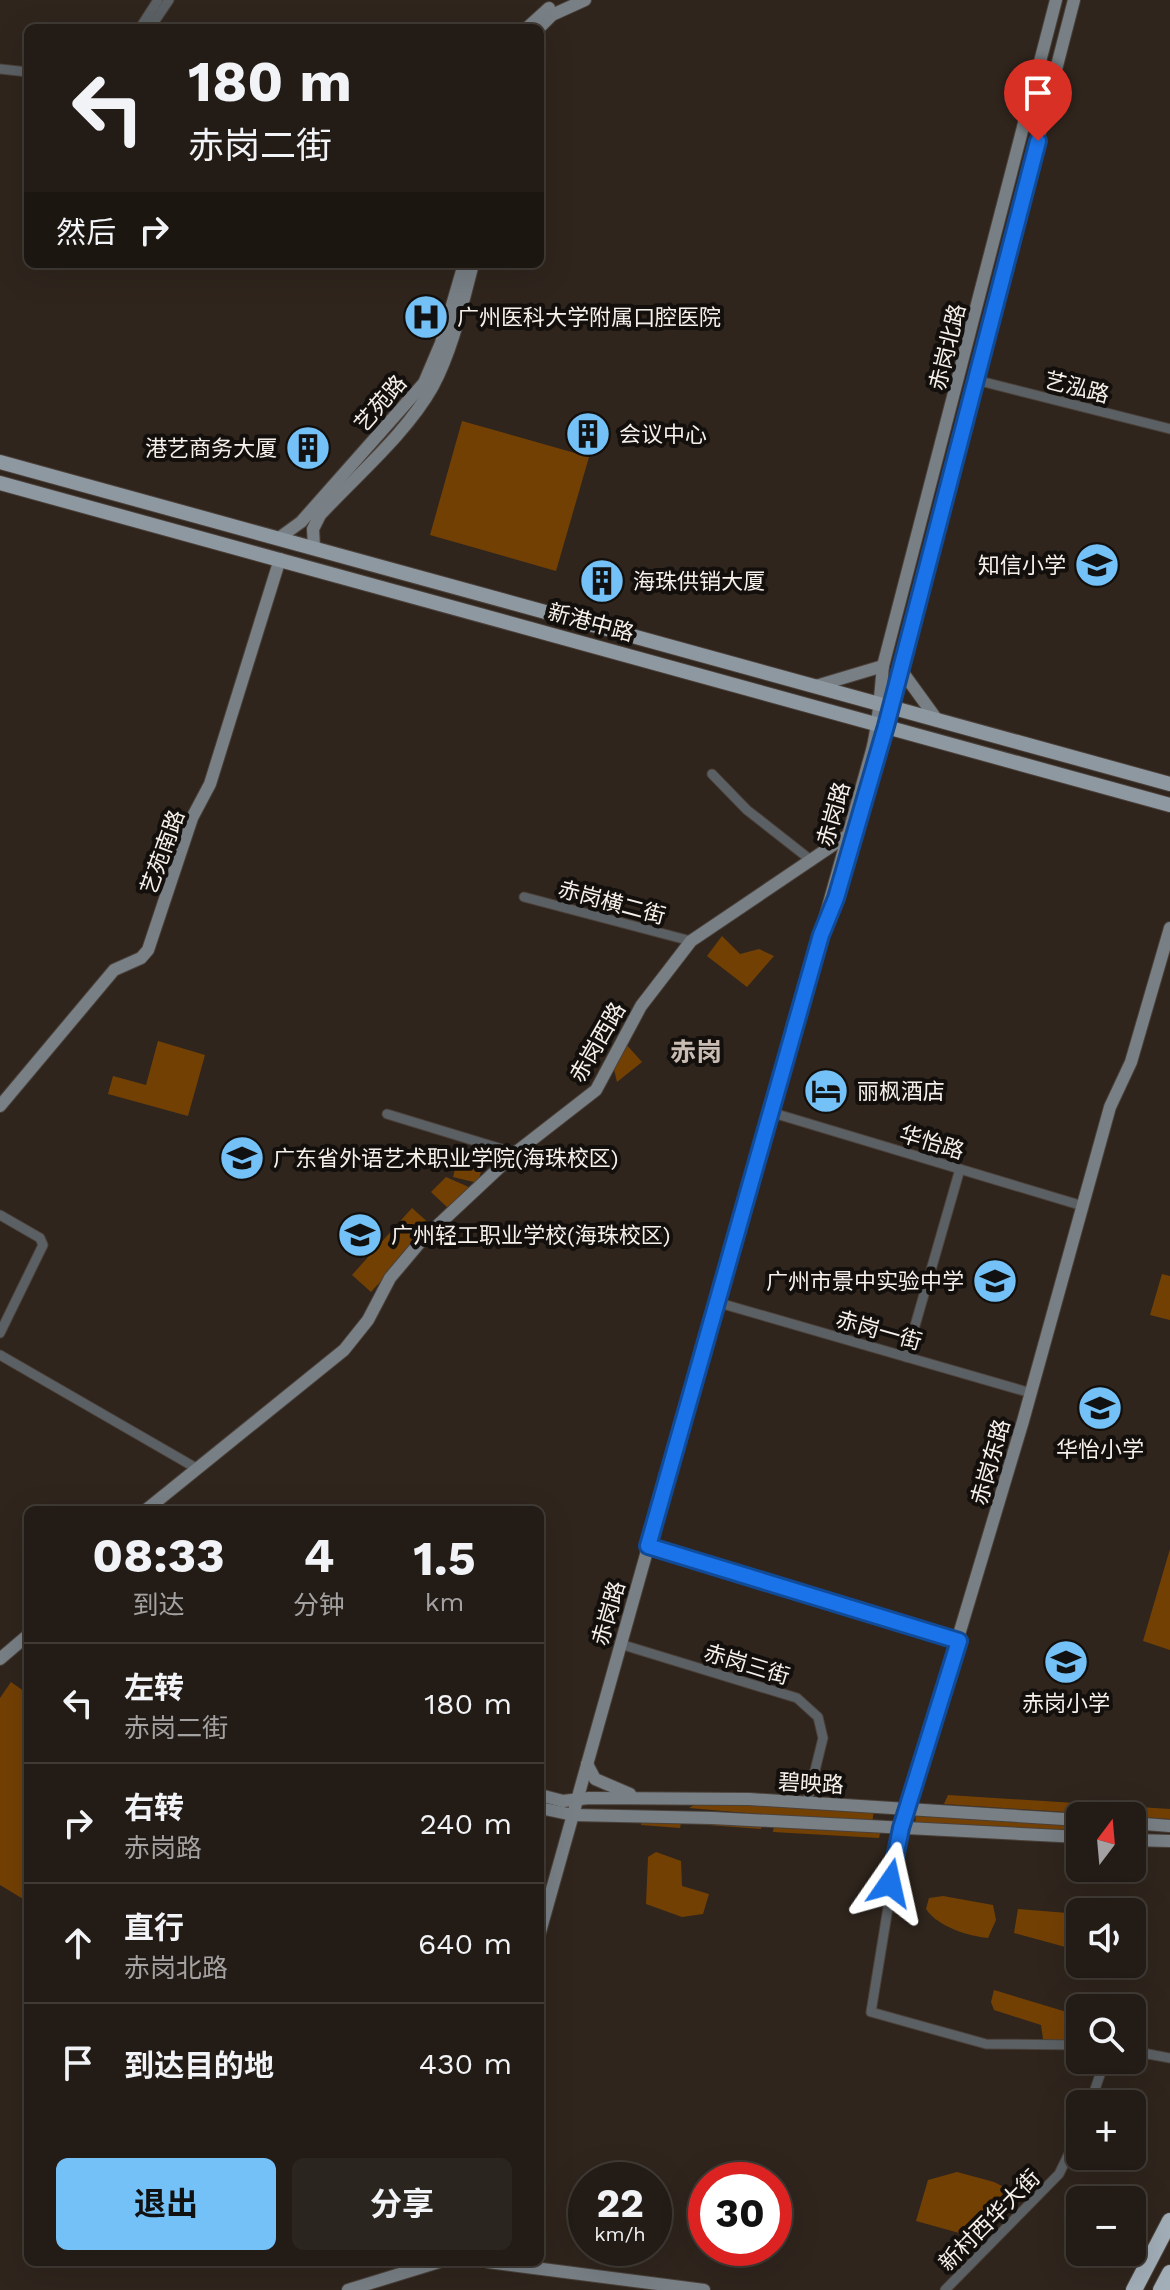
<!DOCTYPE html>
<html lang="zh">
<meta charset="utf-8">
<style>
:root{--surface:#231c16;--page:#2b251f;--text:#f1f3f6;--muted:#a3a1a1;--line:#403a35;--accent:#73c1f6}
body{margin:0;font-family:"Work Sans","Noto Sans SC",sans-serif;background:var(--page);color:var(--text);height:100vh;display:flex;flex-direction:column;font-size:30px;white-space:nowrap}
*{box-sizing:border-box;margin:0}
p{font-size:26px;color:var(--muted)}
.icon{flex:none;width:44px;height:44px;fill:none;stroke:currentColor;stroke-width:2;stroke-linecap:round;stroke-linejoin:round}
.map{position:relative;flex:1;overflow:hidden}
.side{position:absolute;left:24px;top:1506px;width:520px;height:760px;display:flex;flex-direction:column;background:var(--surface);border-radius:12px;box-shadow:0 8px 32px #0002,0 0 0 2px var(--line)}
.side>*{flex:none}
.guide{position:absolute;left:24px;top:24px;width:520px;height:244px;border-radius:12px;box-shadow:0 8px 32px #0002,0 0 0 2px var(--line);background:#231c16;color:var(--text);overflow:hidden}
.needle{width:52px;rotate:16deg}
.buttons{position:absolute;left:1066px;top:1802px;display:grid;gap:16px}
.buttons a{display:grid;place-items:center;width:80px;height:80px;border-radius:12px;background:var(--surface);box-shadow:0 8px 32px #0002,0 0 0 2px var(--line);font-size:40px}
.speed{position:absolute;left:568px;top:2162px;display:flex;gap:16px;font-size:40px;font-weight:700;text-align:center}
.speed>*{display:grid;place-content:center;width:104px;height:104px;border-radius:50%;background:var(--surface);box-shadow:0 8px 32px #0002,0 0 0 2px var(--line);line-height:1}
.speed small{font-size:20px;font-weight:400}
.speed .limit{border:12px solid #d22;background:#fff;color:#111}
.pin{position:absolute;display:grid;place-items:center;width:68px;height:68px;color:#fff;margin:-82px -34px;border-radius:50% 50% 50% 0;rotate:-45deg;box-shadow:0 0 8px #0007}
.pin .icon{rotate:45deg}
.me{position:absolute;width:88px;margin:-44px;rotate:11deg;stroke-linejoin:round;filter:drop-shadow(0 0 6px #0008)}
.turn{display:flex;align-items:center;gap:28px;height:168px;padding:0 32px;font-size:36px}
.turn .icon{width:104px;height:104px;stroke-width:2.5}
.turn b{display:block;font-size:56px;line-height:68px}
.then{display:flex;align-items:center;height:76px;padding:0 32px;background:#0003;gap:16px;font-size:30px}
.eta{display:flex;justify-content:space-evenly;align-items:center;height:136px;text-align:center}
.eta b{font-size:48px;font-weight:700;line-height:56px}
.cta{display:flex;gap:16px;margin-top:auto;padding:16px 32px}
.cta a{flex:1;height:92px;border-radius:12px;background:var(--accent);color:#111;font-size:32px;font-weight:700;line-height:92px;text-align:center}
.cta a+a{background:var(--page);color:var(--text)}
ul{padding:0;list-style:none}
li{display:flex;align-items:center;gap:24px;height:120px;padding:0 32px;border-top:2px solid var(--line)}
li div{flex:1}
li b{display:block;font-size:30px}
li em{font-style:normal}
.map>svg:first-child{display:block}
</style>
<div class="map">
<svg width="1170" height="2290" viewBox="0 0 1170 2290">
<rect width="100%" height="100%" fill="#2f251d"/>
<g fill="#734004">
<polygon points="462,421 589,457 556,571 430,535"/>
<polygon points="722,936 740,954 759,949 774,956 747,987 707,956"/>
<polygon points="158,1041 205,1055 188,1116 108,1094 113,1076 146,1085"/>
<polygon points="624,1042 642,1062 617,1082 613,1065"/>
<polygon points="458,1158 483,1164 478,1183 453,1177"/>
<polygon points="446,1177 471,1188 448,1208 431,1192"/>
<polygon points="412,1208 431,1225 371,1292 352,1275"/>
<polygon points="1162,1274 1170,1276 1170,1320 1150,1315"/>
<polygon points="1170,1549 1170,1650 1143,1641"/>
<polygon points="11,1682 28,1694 28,1902 0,1885 0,1698"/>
<polygon points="948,1795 1170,1809 1170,1819 944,1804"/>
<polygon points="701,1801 874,1809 872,1824 689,1808"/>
<polygon points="916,1813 1080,1823 1080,1834 915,1825"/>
<polygon points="642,1816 761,1825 761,1829 681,1823 680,1828 641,1825"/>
<polygon points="774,1824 881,1829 879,1838 773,1832"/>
<polygon points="656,1852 681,1861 682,1886 709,1894 703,1914 682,1917 646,1904 648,1857"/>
<path d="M943,1896L993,1905L996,1920L988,1938C968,1936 938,1927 926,1909L929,1898Z"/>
<polygon points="1018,1909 1080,1914 1080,1951 1014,1933"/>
<polygon points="994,1990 1080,2016 1080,2043 1043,2039 1041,2025 994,2010 991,2002"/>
<polygon points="957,2172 994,2182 1022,2196 981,2239 916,2221 928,2180"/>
</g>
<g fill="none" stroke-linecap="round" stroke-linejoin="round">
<g stroke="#4b413a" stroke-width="11">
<g id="street">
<polyline points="140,28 158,0"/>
<polyline points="150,28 169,0"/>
<polyline points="0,69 28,72"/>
<polyline points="976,380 1170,429"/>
<polyline points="712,774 747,810 812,861"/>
<polyline points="524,897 691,941"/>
<polyline points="770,1112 1083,1206"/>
<polyline points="387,1114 515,1153"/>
<polyline points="0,1215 40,1238 43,1245 0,1333"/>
<polyline points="716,1302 1031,1393"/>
<polyline points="0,1355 196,1468"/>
<polyline points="906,1357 960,1169"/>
<polyline points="648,1546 959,1641"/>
<polyline points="620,1644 797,1698 818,1717 823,1738 807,1803"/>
<polyline points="901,1828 871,2012 986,2044 1080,2045"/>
<polyline points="1132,2051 1170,2058"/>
<polyline points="1090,2104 1105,2060"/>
<polyline points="945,2290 1059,2174 1080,2131"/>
</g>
</g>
<g stroke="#4b413a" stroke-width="14">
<g id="secondary">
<polyline points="527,28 549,8"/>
<polyline points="539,28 552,15 585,0"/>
<polyline points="279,538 301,522 424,383 441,343 464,264"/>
<path d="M314,547L313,529L320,515C357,475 406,434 433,386C453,348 462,305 473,264"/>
<polyline points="901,670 938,721"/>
<polyline points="816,686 883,666"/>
<polyline points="884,734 1074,0"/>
<polyline points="0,1106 114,970 141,958 148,950 192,818 210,784 280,559"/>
<polyline points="146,1510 344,1350 368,1320 390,1278 422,1240 515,1153 596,1090 641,1006 691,941 848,835"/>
<polyline points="0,1659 28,1635"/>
<polyline points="587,1764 595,1779 630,1794"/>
<polyline points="540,1795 563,1801 589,1798 749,1799 1080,1820"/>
<polyline points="540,1808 573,1815 712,1818 1080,1837"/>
<polyline points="1132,1823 1170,1826"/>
<polyline points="901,1828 1023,1421 1110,1107 1131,1062 1170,928"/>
<polyline points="1132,1840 1170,1841"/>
<path d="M540,1932L872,750C879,723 880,695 883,666L1056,0"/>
<polyline points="488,2262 704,2290"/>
<polyline points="348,2290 439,2262"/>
</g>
</g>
<g stroke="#4b413a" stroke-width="16">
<g id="primary">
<polyline points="0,462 1170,784"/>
<polyline points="0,483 1170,805"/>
</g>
</g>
<g stroke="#4b413a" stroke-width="18">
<g id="highway">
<polyline points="1134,2290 1170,2221"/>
<polyline points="1161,2290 1170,2273"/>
</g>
</g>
<use href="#street" stroke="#5b6064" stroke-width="9"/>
<use href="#secondary" stroke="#788086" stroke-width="12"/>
<use href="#primary" stroke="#8e98a0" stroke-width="14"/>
<use href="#highway" stroke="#a2aeb8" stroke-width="16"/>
</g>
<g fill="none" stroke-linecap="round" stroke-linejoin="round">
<g stroke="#114b97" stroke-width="20">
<polyline id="route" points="890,1883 901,1828 959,1641 648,1546 821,935 836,898 886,726 1038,141"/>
</g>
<use href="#route" stroke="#1a73e8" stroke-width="14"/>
</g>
<defs>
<g id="hospital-disc" transform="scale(2.3)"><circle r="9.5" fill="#73c1f6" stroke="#130f0c"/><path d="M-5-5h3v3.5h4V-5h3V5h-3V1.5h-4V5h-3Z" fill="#111"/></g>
<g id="building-disc" transform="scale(2.3)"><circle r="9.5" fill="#73c1f6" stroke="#130f0c"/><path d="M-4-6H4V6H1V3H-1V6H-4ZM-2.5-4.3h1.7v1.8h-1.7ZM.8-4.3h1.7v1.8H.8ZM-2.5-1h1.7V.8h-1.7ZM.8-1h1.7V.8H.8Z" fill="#111"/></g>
<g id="school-disc" transform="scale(2.3)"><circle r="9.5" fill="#73c1f6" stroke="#130f0c"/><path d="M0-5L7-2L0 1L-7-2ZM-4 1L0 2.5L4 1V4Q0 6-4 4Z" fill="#111"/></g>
<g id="hotel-disc" transform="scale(2.3)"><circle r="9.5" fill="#73c1f6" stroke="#130f0c"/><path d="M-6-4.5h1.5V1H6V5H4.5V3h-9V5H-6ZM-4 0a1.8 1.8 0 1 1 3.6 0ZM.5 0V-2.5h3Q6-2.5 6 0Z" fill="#111"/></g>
</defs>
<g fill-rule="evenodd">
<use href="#hospital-disc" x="426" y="317"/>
<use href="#building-disc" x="588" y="434"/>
<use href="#building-disc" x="308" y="448"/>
<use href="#school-disc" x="1097" y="565"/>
<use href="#building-disc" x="602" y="581"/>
<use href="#hotel-disc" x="826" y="1091"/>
<use href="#school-disc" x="242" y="1158"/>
<use href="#school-disc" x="360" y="1235"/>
<use href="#school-disc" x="995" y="1281"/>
<use href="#school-disc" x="1100" y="1408"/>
<use href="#school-disc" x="1066" y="1662"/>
</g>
<g text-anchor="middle" stroke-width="8" stroke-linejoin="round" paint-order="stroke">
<g font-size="22" fill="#f6f0ea" stroke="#130f0c" text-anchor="start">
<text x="457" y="325">广州医科大学附属口腔医院</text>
<text x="619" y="442">会议中心</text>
<text x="277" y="456" text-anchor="end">港艺商务大厦</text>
<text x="1066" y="573" text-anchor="end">知信小学</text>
<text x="633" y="589">海珠供销大厦</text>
<text x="857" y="1099">丽枫酒店</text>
<text x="273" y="1166">广东省外语艺术职业学院(海珠校区)</text>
<text x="391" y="1243">广州轻工职业学校(海珠校区)</text>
<text x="964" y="1289" text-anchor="end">广州市景中实验中学</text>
<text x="1100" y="1457" text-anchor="middle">华怡小学</text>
<text x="1066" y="1711" text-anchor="middle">赤岗小学</text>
</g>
<g font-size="22" fill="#f6f0ea" stroke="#130f0c">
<text transform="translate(947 347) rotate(-76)" y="8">赤岗北路</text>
<text transform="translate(1077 387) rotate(14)" y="8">艺泓路</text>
<text transform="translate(380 403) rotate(-49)" y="8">艺苑路</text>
<text transform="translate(591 622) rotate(15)" y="8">新港中路</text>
<text transform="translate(833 814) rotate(-74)" y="8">赤岗路</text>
<text transform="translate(162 852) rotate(-70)" y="8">艺苑南路</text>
<text transform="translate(612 902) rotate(15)" y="8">赤岗横二街</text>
<text transform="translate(597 1042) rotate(-60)" y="8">赤岗西路</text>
<text transform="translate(932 1142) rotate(17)" y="8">华怡路</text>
<text transform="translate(879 1330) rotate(16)" y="8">赤岗一街</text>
<text transform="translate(990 1462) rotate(-74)" y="8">赤岗东路</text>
<text transform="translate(608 1613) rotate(-74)" y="8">赤岗路</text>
<text transform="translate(747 1664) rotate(17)" y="8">赤岗三街</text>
<text transform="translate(811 1783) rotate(3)" y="8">碧映路</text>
<text transform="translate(989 2220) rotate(-45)" y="8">新村西华大街</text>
</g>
<g font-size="26" font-weight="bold" fill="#c9bcb2" stroke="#130f0c">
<text x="696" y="1061">赤岗</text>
</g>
</g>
</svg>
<div class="buttons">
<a><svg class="needle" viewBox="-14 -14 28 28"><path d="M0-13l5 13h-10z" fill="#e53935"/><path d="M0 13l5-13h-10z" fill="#a3a1a1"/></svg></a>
<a><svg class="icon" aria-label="sound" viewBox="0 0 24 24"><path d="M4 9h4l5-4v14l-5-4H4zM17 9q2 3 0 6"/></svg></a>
<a><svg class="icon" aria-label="search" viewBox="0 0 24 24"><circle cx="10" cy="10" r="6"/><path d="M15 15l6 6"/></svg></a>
<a>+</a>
<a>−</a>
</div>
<div class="speed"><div>22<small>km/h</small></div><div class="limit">30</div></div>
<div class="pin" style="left:1038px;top:141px;background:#d93025"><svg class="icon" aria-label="arrive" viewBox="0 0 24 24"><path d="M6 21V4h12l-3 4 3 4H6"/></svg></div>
<svg class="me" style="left:890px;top:1883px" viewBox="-20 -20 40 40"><path d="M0-17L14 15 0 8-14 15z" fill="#1a73e8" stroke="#fff" stroke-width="4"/></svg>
<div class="guide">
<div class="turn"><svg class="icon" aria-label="left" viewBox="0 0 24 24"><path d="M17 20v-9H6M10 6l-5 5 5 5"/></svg><div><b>180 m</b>赤岗二街</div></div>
<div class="then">然后<svg class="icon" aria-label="right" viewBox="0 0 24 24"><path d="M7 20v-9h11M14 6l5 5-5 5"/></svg></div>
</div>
<section class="side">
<div class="eta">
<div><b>08:33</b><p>到达</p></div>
<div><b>4</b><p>分钟</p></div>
<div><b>1.5</b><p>km</p></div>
</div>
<ul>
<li><svg class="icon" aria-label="left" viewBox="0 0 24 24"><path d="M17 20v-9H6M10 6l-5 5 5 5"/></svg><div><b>左转</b><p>赤岗二街</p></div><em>180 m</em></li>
<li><svg class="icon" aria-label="right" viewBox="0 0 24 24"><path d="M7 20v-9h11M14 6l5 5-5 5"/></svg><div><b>右转</b><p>赤岗路</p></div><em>240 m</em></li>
<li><svg class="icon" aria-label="ahead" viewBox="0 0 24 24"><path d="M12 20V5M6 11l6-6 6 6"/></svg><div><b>直行</b><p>赤岗北路</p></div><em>640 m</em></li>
<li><svg class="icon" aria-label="arrive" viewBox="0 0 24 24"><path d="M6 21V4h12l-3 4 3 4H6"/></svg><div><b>到达目的地</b></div><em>430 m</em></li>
</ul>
<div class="cta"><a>退出</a><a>分享</a></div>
</section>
</div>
